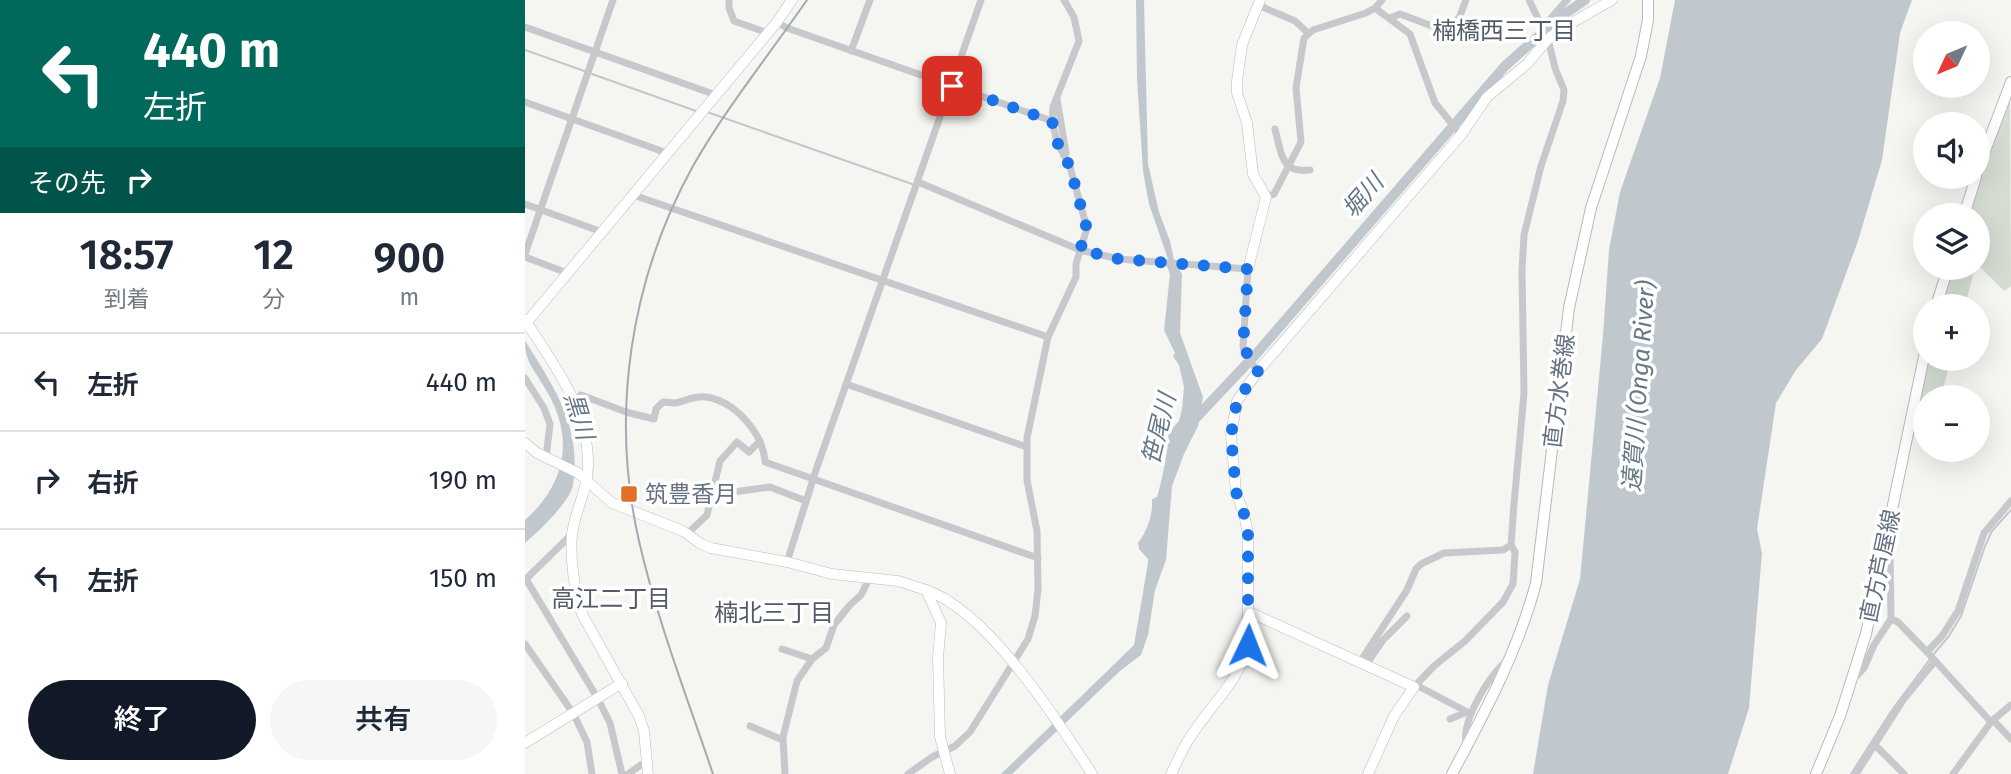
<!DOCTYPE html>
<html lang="ja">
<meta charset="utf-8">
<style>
:root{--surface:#fff;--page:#f6f6f7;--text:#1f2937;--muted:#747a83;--line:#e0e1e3;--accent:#111827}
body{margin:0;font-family:"Fira Sans","Noto Sans JP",sans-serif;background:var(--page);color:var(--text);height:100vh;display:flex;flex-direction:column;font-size:26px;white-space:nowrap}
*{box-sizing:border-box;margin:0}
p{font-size:23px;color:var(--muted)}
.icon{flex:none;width:38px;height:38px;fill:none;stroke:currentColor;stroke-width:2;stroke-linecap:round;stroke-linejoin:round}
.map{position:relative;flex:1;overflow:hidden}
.sheet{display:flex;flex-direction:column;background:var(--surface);width:525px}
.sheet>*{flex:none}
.banner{background:#00695c;color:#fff;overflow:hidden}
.needle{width:46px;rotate:226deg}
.controls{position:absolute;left:1388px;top:21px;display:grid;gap:14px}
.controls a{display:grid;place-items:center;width:77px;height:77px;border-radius:50%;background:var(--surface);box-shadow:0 7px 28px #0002;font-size:35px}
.pin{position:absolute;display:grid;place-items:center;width:60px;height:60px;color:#fff;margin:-30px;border-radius:14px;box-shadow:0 4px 10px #0006}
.me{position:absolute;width:77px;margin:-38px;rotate:2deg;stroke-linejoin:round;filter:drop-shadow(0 0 5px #0008)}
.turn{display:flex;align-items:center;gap:24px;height:147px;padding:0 28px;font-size:32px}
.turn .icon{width:91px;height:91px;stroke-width:2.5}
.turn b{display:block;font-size:49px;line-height:60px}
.then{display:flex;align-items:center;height:66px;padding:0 28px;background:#0003;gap:14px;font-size:26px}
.eta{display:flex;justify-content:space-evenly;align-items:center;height:119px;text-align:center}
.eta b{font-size:42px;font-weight:600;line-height:49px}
.cta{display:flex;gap:14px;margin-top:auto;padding:14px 28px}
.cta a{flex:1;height:80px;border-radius:42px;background:var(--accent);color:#fff;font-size:28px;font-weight:600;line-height:80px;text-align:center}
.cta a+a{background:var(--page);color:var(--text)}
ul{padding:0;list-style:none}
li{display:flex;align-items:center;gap:21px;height:98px;padding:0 28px;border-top:2px solid var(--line)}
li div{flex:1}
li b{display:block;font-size:26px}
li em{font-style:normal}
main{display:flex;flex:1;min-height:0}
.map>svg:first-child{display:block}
</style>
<main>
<section class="sheet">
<div class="banner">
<div class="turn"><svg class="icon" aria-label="left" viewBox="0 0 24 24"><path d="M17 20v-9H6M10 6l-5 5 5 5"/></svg><div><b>440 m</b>左折</div></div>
<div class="then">その先<svg class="icon" aria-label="right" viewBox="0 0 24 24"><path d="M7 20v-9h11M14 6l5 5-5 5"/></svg></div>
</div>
<div class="eta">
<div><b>18:57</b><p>到着</p></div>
<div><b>12</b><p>分</p></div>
<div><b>900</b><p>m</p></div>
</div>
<ul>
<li><svg class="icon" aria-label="left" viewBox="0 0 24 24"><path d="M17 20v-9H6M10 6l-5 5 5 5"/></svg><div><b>左折</b></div><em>440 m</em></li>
<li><svg class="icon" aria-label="right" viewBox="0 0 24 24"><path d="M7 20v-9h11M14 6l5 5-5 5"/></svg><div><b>右折</b></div><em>190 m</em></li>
<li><svg class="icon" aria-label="left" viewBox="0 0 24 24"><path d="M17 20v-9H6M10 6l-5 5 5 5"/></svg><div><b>左折</b></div><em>150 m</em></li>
</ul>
<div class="cta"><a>終了</a><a>共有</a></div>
</section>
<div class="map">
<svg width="1486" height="774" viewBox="0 0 1486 774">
<rect width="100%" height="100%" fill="#f5f6f2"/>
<g fill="#d5ddd3">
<polygon points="1485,99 1486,286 1479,291 1453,265 1452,215 1442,215 1452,182"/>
<polygon points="1426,268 1450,268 1440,306 1414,306"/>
<polygon points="1402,359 1426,359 1416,397 1400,397 1400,423 1388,422"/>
</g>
<g fill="#c0c8ce">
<path d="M611,0H619L623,164L634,212L645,241L649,260L657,274L655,333L678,397L673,426L659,454L647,486L641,560L630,590L623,635L616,655L595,671L487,774H476L609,645L623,563V559L614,549L613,543C622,531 628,516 627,499L632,497C636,485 645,444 643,433L654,421L657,409L659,387L654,365L648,356L650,353L639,330L645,274L641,264L643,259L624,204L618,171L612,79Z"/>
<polygon points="1150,0 1387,0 1375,33 1357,160 1333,241 1297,339 1271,370 1251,403 1232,529 1237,553 1224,708 1203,774 1008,774 1023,685 1055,579 1078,335 1084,250 1095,192 1135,78"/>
<path d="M0,341C30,388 57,428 48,485C45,502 13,532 0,543V520C43,482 50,434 18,385C8,368 0,361 0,341Z"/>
</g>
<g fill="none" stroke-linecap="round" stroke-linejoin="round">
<g stroke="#c0c8ce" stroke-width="2">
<polyline points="0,50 62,72"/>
<polyline points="67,74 171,111"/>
<polyline points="182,112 387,184"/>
<polyline points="1408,655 1424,636 1436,616 1460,546 1467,531 1486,510"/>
<polyline points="1326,774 1367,710 1405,659"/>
</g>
<polyline stroke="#c0c8ce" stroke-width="10" points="667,422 732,353 980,66 1034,18 1060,0"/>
<g stroke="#b8bbc0" stroke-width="11">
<g id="secondary">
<polyline points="723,269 741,197 728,174 722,123 712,93 712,81 717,45 735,0"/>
<path d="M0,320C29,365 64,409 63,466C63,489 50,511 47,534C45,559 49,590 57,614L114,716L119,731L123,774"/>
<polyline points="2,322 252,22 267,0"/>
<polyline points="0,443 12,453 53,473 87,503 158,531 176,544 186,548 262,562 307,574 373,581 401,590 416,623 413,657 415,737 425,774"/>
<path d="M401,590C463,611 532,720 567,774"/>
<polyline points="724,612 889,687 869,716 843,774"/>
<polyline points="0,743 97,683"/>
<path d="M646,774C652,762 657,750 664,739C682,710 717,677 723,645V534L719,514L711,492L706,435L712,401L733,371L936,135L962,97L1002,64L1023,39L1036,29L1087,0"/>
</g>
</g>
<g stroke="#b6b9be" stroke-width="12">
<g id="primary">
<polyline points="1452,172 1486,82"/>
<polyline points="1439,215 1451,177"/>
<polyline points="1411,306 1423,268"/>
<path d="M927,774C960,712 993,651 1011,583L1044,308L1066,208L1116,56L1123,20V0"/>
<polyline points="1291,774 1315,716 1341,634 1400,352"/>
</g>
</g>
<g stroke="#c6c8cc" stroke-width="7">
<polyline points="204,0 204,8 209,21 243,33"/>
<polyline points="733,5 770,21 783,33"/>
<polyline points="850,8 885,34 910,103 936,135"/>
<polyline points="865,18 875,14 915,29 923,29 934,18 941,0"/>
<polyline points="252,22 262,28 527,121"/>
<polyline points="0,27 191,95"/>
<polyline points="1018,27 1042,0"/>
<polyline points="326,51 345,0"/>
<polyline points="532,99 541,153"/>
<polyline points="0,102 142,153"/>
<path d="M750,129C756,151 755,174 785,170"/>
<polyline points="393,182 555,250 594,259 723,269 718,347 721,356 733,371"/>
<polyline points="108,195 523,337"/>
<polyline points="741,197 749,194 776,142 771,88 779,38 788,30 841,13 850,8 857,0"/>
<polyline points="0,204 77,232"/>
<polyline points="0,254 88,0"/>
<polyline points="0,257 37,271 41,275"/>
<polyline points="0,378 19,408 25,424 21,458"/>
<polyline points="321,384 502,447"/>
<path d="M60,431L65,430L56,395L101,412L129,419L131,409L138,402C142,402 146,403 149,403C160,402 169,395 181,397C210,401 238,433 240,462L513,558"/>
<polyline points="187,495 245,487 281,501"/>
<polyline points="162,534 182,515 195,461 212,442 224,452 235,441"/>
<polyline points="262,562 291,470 456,0"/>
<polyline points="1,579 73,699 85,723 97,774"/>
<polyline points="0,580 47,534"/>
<polyline points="1366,619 1373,622 1402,652 1466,722 1468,720 1486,739"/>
<polyline points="0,644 48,713 62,742 67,774"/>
<polyline points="257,649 287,659"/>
<polyline points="1402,652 1417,636 1433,611 1459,533 1486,501"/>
<polyline points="835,662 882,590 891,569 896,564 919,553 978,550 986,545"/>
<polyline points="841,665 858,640 882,616"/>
<polyline points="1329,679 1339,668 1349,645 1366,619 1365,551 1361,542"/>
<polyline points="946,714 895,687 889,687 909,666 940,641 978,602 988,584 990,552 986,545 989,504 999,393 997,271 999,235 1016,166 1038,101 1039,90 1030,68 1023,39 1004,0"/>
<polyline points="925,719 942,712"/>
<polyline points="1468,720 1486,705"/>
<polyline points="225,726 258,740"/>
<polyline points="1350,745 1379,774"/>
<path d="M942,746C934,723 964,677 980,662"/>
<polyline points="103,774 120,762"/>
<polyline points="260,774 258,737 272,681 287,659 301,648 309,625 324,606 336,595 345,577"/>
<polyline points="383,774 407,757 430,746 445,732 503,639 510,616 513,589 512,531 502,480 502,438 523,337 551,277 551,264 562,228 545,167 532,142 527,121 528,107 554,41 549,17 539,0"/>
<polyline points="1331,774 1378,700 1410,661"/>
<polyline points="1428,774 1466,722"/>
</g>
<use href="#secondary" stroke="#fff" stroke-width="10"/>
<use href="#primary" stroke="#fff" stroke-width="10"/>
<path stroke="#a6a9b0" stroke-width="2" d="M188,774C162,697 132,620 114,541C85,414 105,280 168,166C201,108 244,55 282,0"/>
</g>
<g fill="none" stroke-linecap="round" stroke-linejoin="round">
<polyline stroke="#1a73e8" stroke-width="12" stroke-dasharray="0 21.6" points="427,86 527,121 532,142 545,167 562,229 555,250 594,259 723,269 718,347 733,371 712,401 706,435 711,492 719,514 723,534 723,645"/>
</g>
<rect fill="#e37125" stroke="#fff" stroke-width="2.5" x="95" y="485" width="18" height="18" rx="3.5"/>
<g text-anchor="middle" stroke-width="7" stroke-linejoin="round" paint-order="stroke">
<g font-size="23" fill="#657083" stroke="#fff">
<text transform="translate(1034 391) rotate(-83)" y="8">直方水巻線</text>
<text transform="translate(1355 566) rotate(-78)" y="8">直方芦屋線</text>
</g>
<g font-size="23" fill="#657083" stroke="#fff" text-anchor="start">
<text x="120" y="502">筑豊香月</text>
</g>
<g font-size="24" fill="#525b68" stroke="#fff">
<text x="979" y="39">楠橋西三丁目</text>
<text x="86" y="607">高江二丁目</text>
<text x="249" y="621">楠北三丁目</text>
</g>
<g font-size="24" font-style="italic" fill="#657887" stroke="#fff">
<text transform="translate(838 196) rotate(-49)" y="8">堀川</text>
<text transform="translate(1114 386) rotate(-86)" y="8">遠賀川 (Onga River)</text>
<text transform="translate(54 416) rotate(73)" y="8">黒川</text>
<text transform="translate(634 429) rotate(-76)" y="8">笹尾川</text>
</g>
</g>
</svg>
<div class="controls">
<a><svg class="needle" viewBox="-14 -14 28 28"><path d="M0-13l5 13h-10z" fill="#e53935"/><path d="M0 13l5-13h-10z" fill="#747a83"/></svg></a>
<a><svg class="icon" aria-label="sound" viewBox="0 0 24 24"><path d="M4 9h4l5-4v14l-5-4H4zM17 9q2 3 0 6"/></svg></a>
<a><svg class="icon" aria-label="layers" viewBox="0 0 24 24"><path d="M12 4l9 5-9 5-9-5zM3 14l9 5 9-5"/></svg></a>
<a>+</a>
<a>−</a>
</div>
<div class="pin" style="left:427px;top:86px;background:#d93025"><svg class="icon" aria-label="arrive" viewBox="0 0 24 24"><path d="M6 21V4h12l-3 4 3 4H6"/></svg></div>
<svg class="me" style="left:723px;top:645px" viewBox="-20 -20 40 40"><path d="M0-17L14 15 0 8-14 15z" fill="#1a73e8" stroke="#fff" stroke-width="4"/></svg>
</div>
</main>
